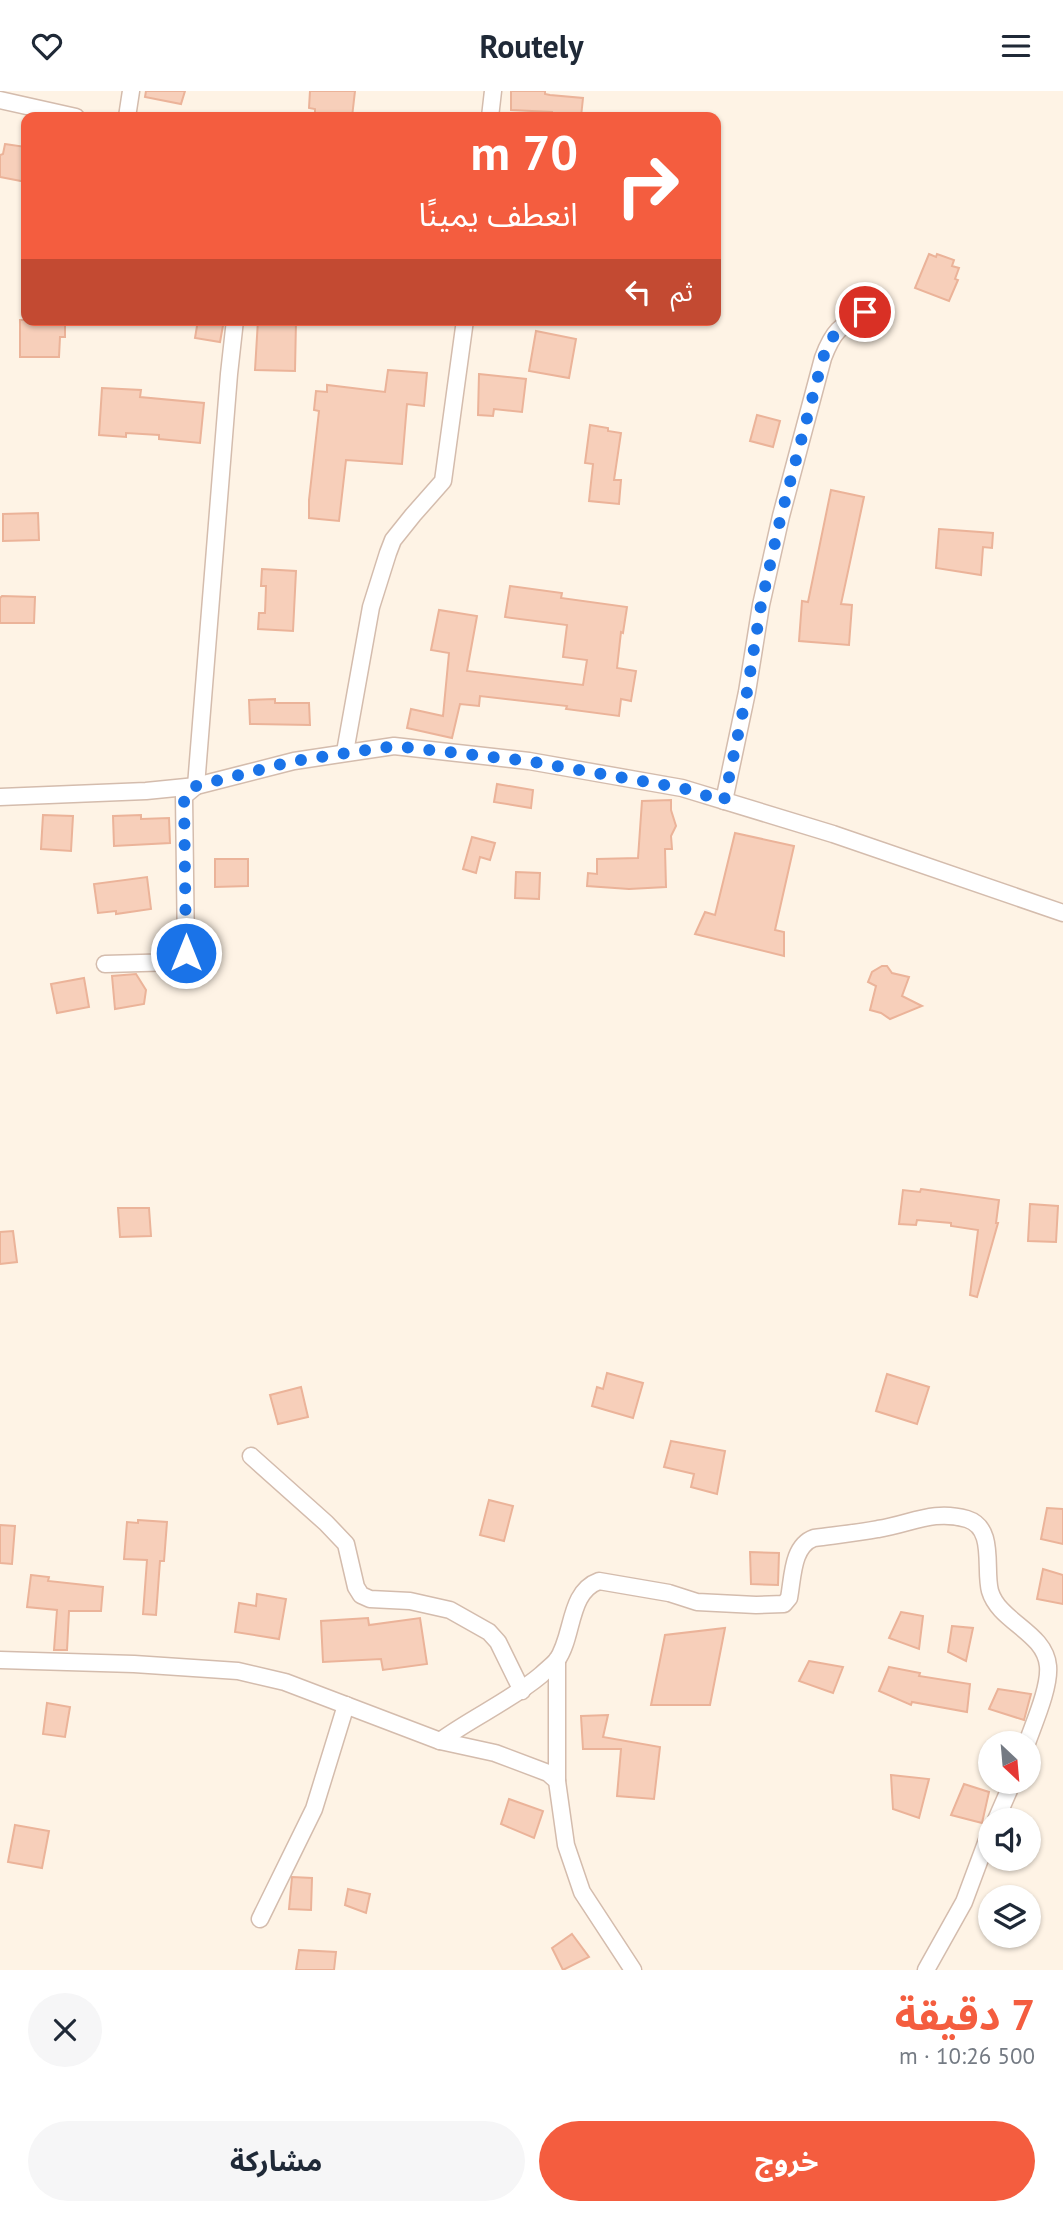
<!DOCTYPE html>
<html lang="ar">
<meta charset="utf-8">
<style>
:root{--surface:#fff;--page:#f6f6f7;--text:#1f2937;--muted:#747a83;--accent:#f45d3f}
body{margin:0;font-family:"PT Sans","Noto Sans Arabic",sans-serif;background:var(--page);color:var(--text);direction:rtl;height:100vh;display:flex;flex-direction:column;font-size:26px;white-space:nowrap}
*{box-sizing:border-box;margin:0}
p{font-size:23px;color:var(--muted)}
.icon{flex:none;width:38px;height:38px;fill:none;stroke:currentColor;stroke-width:2;stroke-linecap:round;stroke-linejoin:round}
.map{position:relative;height:1879px;overflow:hidden;direction:ltr}
.sheet{display:flex;flex-direction:column;background:var(--surface);flex:1}
.sheet>*{flex:none}
.hud{position:absolute;left:21px;top:21px;width:700px;height:214px;border-radius:14px;box-shadow:0 2px 5px #0004;direction:rtl;background:#f45d3f;color:#fff;overflow:hidden}
.needle{width:46px;rotate:154deg}
.fabs{position:absolute;left:978px;top:1640px;display:grid;gap:14px}
.fabs a{display:grid;place-items:center;width:63px;height:63px;border-radius:50%;background:var(--surface);box-shadow:0 2px 5px #0004;font-size:35px}
.pin{position:absolute;display:grid;place-items:center;width:60px;height:60px;color:#fff;margin:-30px;border:4px solid #fff;border-radius:50%;box-shadow:0 2px 7px #0007}
.me{position:absolute;width:77px;margin:-38px;rotate:0deg;stroke-linejoin:round;filter:drop-shadow(0 0 5px #0008)}
.turn{display:flex;align-items:center;gap:24px;height:147px;padding:0 28px;font-size:32px}
.turn .icon{width:91px;height:91px;stroke-width:2.5}
.turn b{display:block;font-size:49px;line-height:60px}
.then{display:flex;align-items:center;height:66px;padding:0 28px;background:#0003;gap:14px;font-size:26px}
.round{display:grid;place-items:center;flex:none;width:74px;height:74px;border-radius:37px;background:var(--page)}
.overview{display:flex;align-items:center;justify-content:space-between;height:119px;padding:0 28px}
h1{font-size:42px;font-weight:700;line-height:52px;color:var(--accent)}
.primary-button{display:flex;gap:14px;margin-top:auto;padding:14px 28px}
.primary-button a{flex:1;height:80px;border-radius:42px;background:var(--accent);color:#fff;font-size:28px;font-weight:700;line-height:80px;text-align:center}
.primary-button a+a{background:var(--page);color:var(--text)}
header{display:flex;justify-content:space-between;align-items:center;height:91px;padding:0 28px;background:var(--surface);font-size:32px;font-weight:700}
.map>svg:first-child{display:block}
</style>
<header><svg class="icon" aria-label="menu" viewBox="0 0 24 24"><path d="M4 6h16M4 12h16M4 18h16"/></svg>Routely<svg class="icon" aria-label="heart" viewBox="0 0 24 24"><path d="M12 20l-8-8c-3-5 5-10 8-4 3-6 11-1 8 4z"/></svg></header>
<div class="map">
<svg width="1063" height="1879" viewBox="0 0 1063 1879">
<rect width="100%" height="100%" fill="#fef3e5"/>
<g fill="#f7cfba" stroke="#ebb399" stroke-width="2">
<polygon points="146,0 185,0 181,13 145,6"/>
<polygon points="310,0 355,0 352,26 315,26 315,18 309,17"/>
<polygon points="511,0 545,0 545,3 550,4 583,7 581,26 552,23 552,21 511,19"/>
<polygon points="5,53 26,56 26,91 0,86 0,64 3,63"/>
<polygon points="929,163 936,166 937,163 954,169 952,175 959,177 955,188 958,189 949,210 915,197"/>
<polygon points="20,229 65,229 65,246 60,246 59,266 20,266"/>
<polygon points="198,229 224,229 220,251 195,247"/>
<polygon points="258,229 296,229 295,280 255,279"/>
<polygon points="536,240 576,248 569,287 529,280"/>
<polygon points="388,279 427,282 424,315 407,313 402,373 346,369 339,430 309,427 309,409 319,320 314,319 316,300 327,301 327,294 385,301"/>
<polygon points="479,283 526,288 522,321 494,318 493,325 478,324"/>
<polygon points="102,297 141,299 140,306 204,312 200,352 159,348 159,344 126,342 126,346 99,344"/>
<polygon points="757,324 780,330 773,356 750,350"/>
<polygon points="590,334 608,337 608,340 621,342 614,389 621,389 619,413 589,410 593,373 585,372"/>
<polygon points="831,399 864,406 841,513 852,514 849,554 799,550 802,510 808,511"/>
<polygon points="38,422 39,449 3,450 3,423"/>
<polygon points="939,438 993,442 992,457 983,456 981,484 936,477"/>
<polygon points="262,478 296,480 293,540 258,538 259,522 265,522 266,495 261,495"/>
<polygon points="510,495 562,502 561,507 627,516 623,542 621,541 617,577 636,580 631,610 621,608 619,625 566,618 567,615 480,605 479,615 460,613 452,647 407,637 411,618 443,625 449,562 431,559 439,519 477,525 467,580 583,594 587,569 563,566 567,534 505,526"/>
<polygon points="2,505 35,506 34,532 0,532 0,507"/>
<polygon points="275,608 275,612 309,612 310,634 250,633 249,609"/>
<polygon points="497,693 533,699 531,717 494,711"/>
<polygon points="671,709 671,719 676,735 671,745 672,758 665,758 666,796 629,798 587,795 588,782 597,783 597,768 638,767 642,710"/>
<polygon points="43,724 73,725 71,760 41,758"/>
<polygon points="141,724 141,728 169,727 170,752 114,755 113,725"/>
<polygon points="735,742 794,755 775,839 784,841 784,865 695,843 705,821 715,824"/>
<polygon points="472,746 495,752 490,769 480,766 476,782 463,778"/>
<polygon points="215,768 248,768 248,795 215,796"/>
<polygon points="516,781 540,782 539,808 515,807"/>
<polygon points="147,786 151,818 116,823 116,820 98,822 94,793"/>
<polygon points="882,875 887,875 892,882 909,886 902,905 922,915 890,928 881,922 870,919 876,895 868,891 872,881"/>
<polygon points="136,883 146,899 144,913 115,918 112,885"/>
<polygon points="84,887 89,916 57,922 51,893"/>
<polygon points="921,1098 999,1109 996,1132 998,1132 977,1206 970,1204 978,1139 951,1135 951,1132 917,1129 916,1134 899,1133 903,1099 920,1101"/>
<polygon points="1030,1113 1058,1115 1056,1151 1028,1150"/>
<polygon points="118,1117 149,1117 151,1145 120,1146"/>
<polygon points="13,1140 17,1171 0,1173 0,1141"/>
<polygon points="607,1282 643,1292 633,1327 592,1315 597,1296 603,1298"/>
<polygon points="887,1283 929,1296 917,1333 876,1320"/>
<polygon points="301,1296 308,1326 278,1333 270,1304"/>
<polygon points="671,1350 725,1360 717,1403 691,1396 694,1383 664,1376"/>
<polygon points="489,1409 513,1415 504,1450 480,1444"/>
<polygon points="1047,1417 1063,1418 1063,1453 1041,1448"/>
<polygon points="138,1429 167,1431 164,1470 160,1470 156,1524 143,1523 147,1469 124,1468 127,1431 138,1432"/>
<polygon points="0,1434 15,1435 12,1473 0,1472"/>
<polygon points="750,1461 779,1462 778,1494 751,1493"/>
<polygon points="1043,1478 1063,1484 1063,1513 1037,1508"/>
<polygon points="31,1484 49,1486 48,1490 103,1496 101,1520 69,1520 67,1559 54,1559 57,1519 27,1516"/>
<polygon points="257,1503 286,1508 279,1548 235,1541 239,1512 256,1515"/>
<polygon points="901,1521 923,1525 919,1558 889,1547"/>
<polygon points="368,1527 369,1534 420,1527 427,1573 383,1579 381,1568 323,1571 321,1530"/>
<polygon points="952,1535 973,1537 966,1570 948,1561"/>
<polygon points="725,1537 710,1614 651,1614 665,1544"/>
<polygon points="809,1570 843,1576 833,1602 799,1590"/>
<polygon points="889,1576 920,1582 919,1585 970,1593 967,1621 912,1611 911,1614 879,1600"/>
<polygon points="998,1598 1031,1603 1024,1629 989,1618"/>
<polygon points="47,1612 70,1616 65,1646 43,1643"/>
<polygon points="608,1624 603,1646 660,1656 654,1708 617,1705 621,1658 583,1658 581,1625"/>
<polygon points="891,1684 929,1688 919,1727 893,1718"/>
<polygon points="964,1693 989,1701 982,1732 951,1724"/>
<polygon points="509,1708 543,1720 534,1747 501,1733"/>
<polygon points="15,1734 49,1740 42,1777 8,1771"/>
<polygon points="292,1786 312,1787 311,1819 289,1818"/>
<polygon points="348,1798 370,1803 366,1822 345,1814"/>
<polygon points="572,1843 589,1866 563,1879 552,1857"/>
<polygon points="299,1859 336,1861 334,1879 296,1879"/>
</g>
<g fill="none" stroke-linecap="round" stroke-linejoin="round">
<g stroke="#d4bcad" stroke-width="19">
<g id="minor">
<polyline points="0,9 76,26"/>
<polyline points="127,26 131,0"/>
<polyline points="490,26 493,0"/>
<polyline points="345,661 371,516 388,462 393,449 413,424 443,390 465,229"/>
<polyline points="0,706 146,700 196,695 294,670 394,655 529,670 682,697 833,743 1063,822"/>
<path d="M724,710L747,601L761,514L781,425L823,267C833,240 840,235 865,221"/>
<polyline points="105,873 177,871 186,862 184,705 196,695 229,283 235,229"/>
<polyline points="251,1365 326,1432 346,1453 356,1496 361,1504 370,1508 410,1510 450,1519 489,1541 498,1551 522,1600"/>
<polyline points="0,1569 134,1573 238,1580 285,1591 440,1650 495,1662 548,1682 557,1690 566,1754 582,1801 633,1879"/>
<polyline points="557,1569 557,1690"/>
<path d="M440,1650C473,1626 510,1610 541,1584C546,1579 553,1574 557,1569C574,1545 568,1501 599,1490L669,1502L697,1511L756,1514L784,1513L789,1507C793,1486 792,1455 814,1447C836,1444 857,1442 878,1438C911,1433 933,1418 967,1428C996,1437 984,1478 990,1500C999,1531 1045,1541 1048,1575C1050,1596 1034,1632 1027,1652"/>
<polyline points="996,1729 1013,1690"/>
<polyline points="260,1828 314,1718 346,1614"/>
<polyline points="926,1879 964,1811 990,1741"/>
</g>
</g>
<use href="#minor" stroke="#fff" stroke-width="16"/>
</g>
<g fill="none" stroke-linecap="round" stroke-linejoin="round">
<path stroke="#1a73e8" stroke-width="12" stroke-dasharray="0 21.6" d="M186,862L184,705L196,695L294,670L394,655L528,670L682,697L724,710L747,601L761,514L781,425L823,267C833,240 840,235 865,221"/>
</g>
</svg>
<div class="fabs">
<a><svg class="needle" viewBox="-14 -14 28 28"><path d="M0-13l5 13h-10z" fill="#e53935"/><path d="M0 13l5-13h-10z" fill="#747a83"/></svg></a>
<a><svg class="icon" aria-label="sound" viewBox="0 0 24 24"><path d="M4 9h4l5-4v14l-5-4H4zM17 9q2 3 0 6"/></svg></a>
<a><svg class="icon" aria-label="layers" viewBox="0 0 24 24"><path d="M12 4l9 5-9 5-9-5zM3 14l9 5 9-5"/></svg></a>
</div>
<div class="pin" style="left:865px;top:221px;background:#d93025"><svg class="icon" aria-label="arrive" viewBox="0 0 24 24"><path d="M6 21V4h12l-3 4 3 4H6"/></svg></div>
<svg class="me" style="left:186px;top:862px" viewBox="-20 -20 40 40"><circle r="17" fill="#1a73e8" stroke="#fff" stroke-width="3"/><path d="M0-11L8 9 0 5-8 9z" fill="#fff"/></svg>
<div class="hud">
<div class="turn"><svg class="icon" aria-label="right" viewBox="0 0 24 24"><path d="M7 20v-9h11M14 6l5 5-5 5"/></svg><div><b>70 m</b>انعطف يمينًا</div></div>
<div class="then">ثم<svg class="icon" aria-label="left" viewBox="0 0 24 24"><path d="M17 20v-9H6M10 6l-5 5 5 5"/></svg></div>
</div>
</div>
<section class="sheet">
<div class="overview"><div><h1>7 دقيقة</h1><p>500 m · 10:26</p></div><a class="round"><svg class="icon" aria-label="close" viewBox="0 0 24 24"><path d="M6 6l12 12M18 6L6 18"/></svg></a></div>
<div class="primary-button"><a>خروج</a><a>مشاركة</a></div>
</section>
